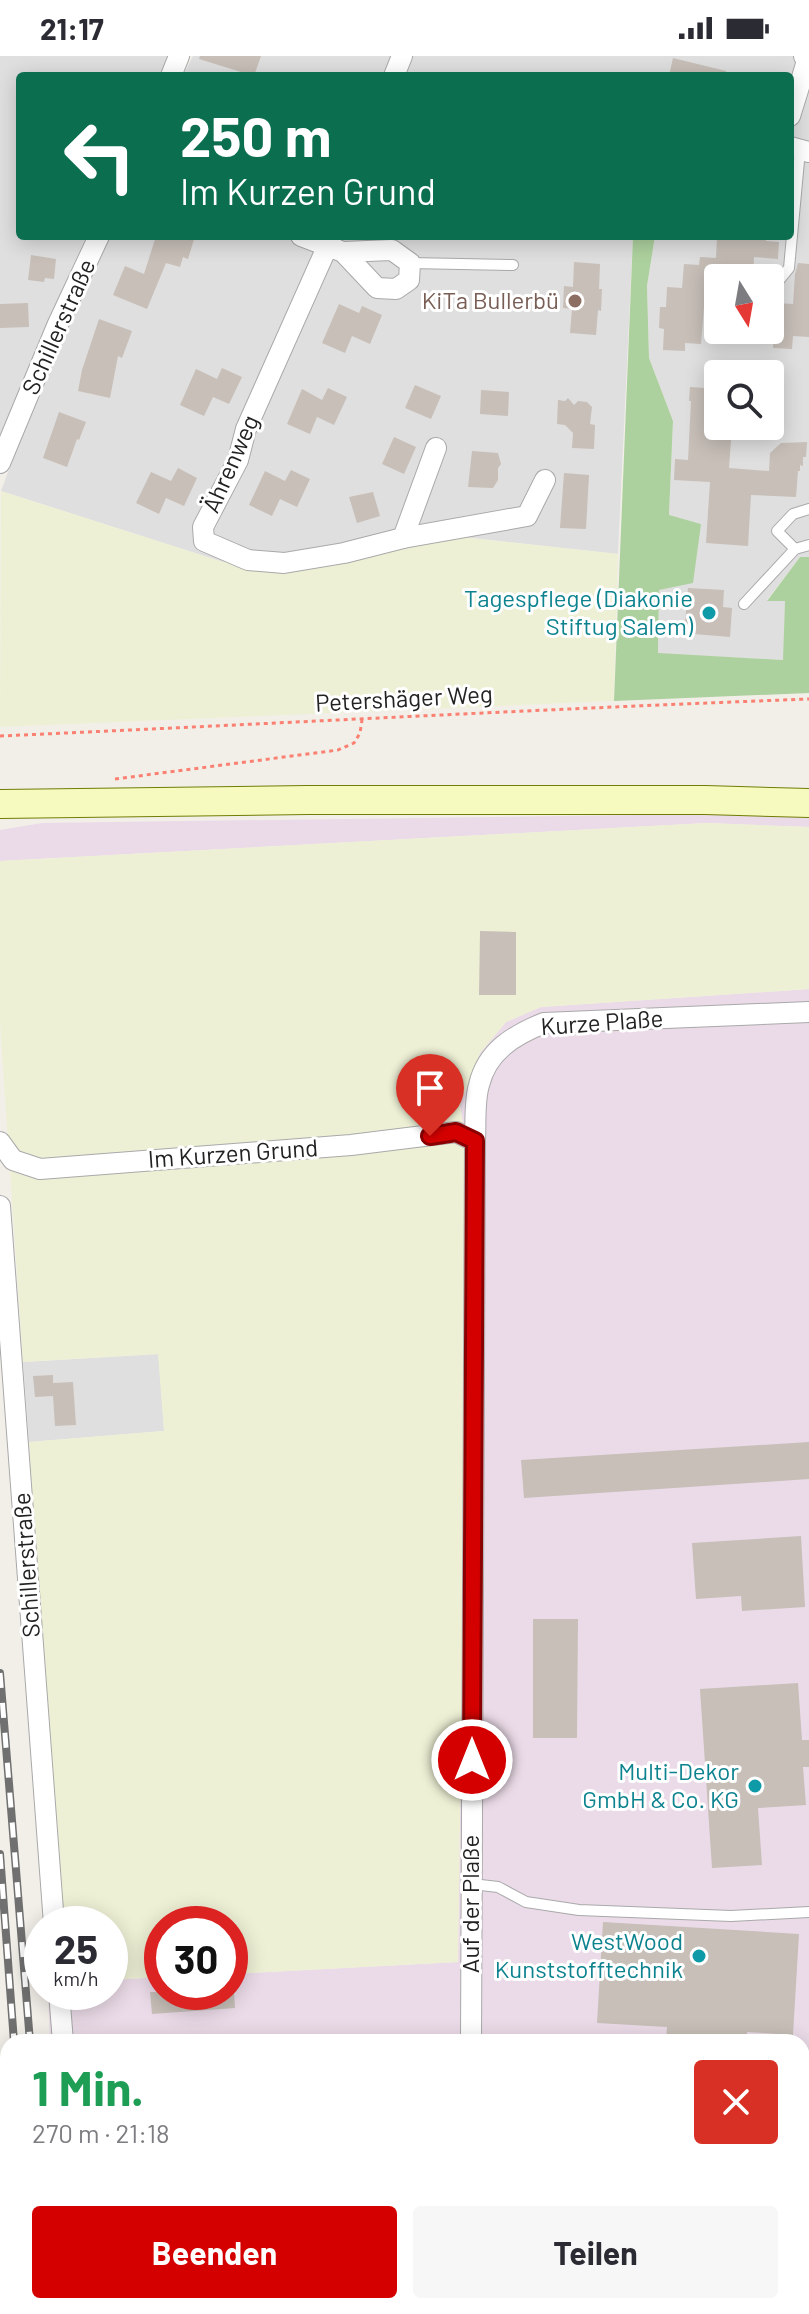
<!DOCTYPE html>
<html lang="de">
<meta charset="utf-8">
<style>
:root{--surface:#fff;--page:#f7f7f7;--text:#2b2b33;--muted:#7c7c81;--accent:#d40000}
body{margin:0;font-family:Barlow,sans-serif;background:var(--page);color:var(--text);height:100vh;display:flex;flex-direction:column;font-size:30px;white-space:nowrap}
*{box-sizing:border-box;margin:0}
p{font-size:26px;color:var(--muted)}
.icon{flex:none;width:44px;height:44px;fill:none;stroke:currentColor;stroke-width:2;stroke-linecap:round;stroke-linejoin:round}
.map{position:relative;flex:1;overflow:hidden}
.sheet{position:absolute;left:0px;top:1978px;width:810px;height:280px;display:flex;flex-direction:column;background:var(--surface);border-radius:24px 24px 0 0;box-shadow:0 4px 20px #0003}
.sheet>*{flex:none}
.banner{position:absolute;left:16px;top:16px;width:778px;height:168px;border-radius:8px;box-shadow:0 4px 20px #0003;background:#0b6e4f;color:#fff;overflow:hidden}
.needle{width:52px;rotate:169deg}
.tools{position:absolute;left:704px;top:208px;display:grid;gap:16px}
.tools a{display:grid;place-items:center;width:80px;height:80px;border-radius:8px;background:var(--surface);box-shadow:0 4px 20px #0003;font-size:40px}
.speed{position:absolute;left:24px;top:1850px;display:flex;gap:16px;font-size:40px;font-weight:700;text-align:center}
.speed>*{display:grid;place-content:center;width:104px;height:104px;border-radius:50%;background:var(--surface);box-shadow:0 4px 20px #0003;line-height:1}
.speed small{font-size:20px;font-weight:400}
.speed .limit{border:12px solid #d22;background:#fff;color:#111}
.pin{position:absolute;display:grid;place-items:center;width:68px;height:68px;color:#fff;margin:-82px -34px;border-radius:50% 50% 50% 0;rotate:-45deg;box-shadow:0 0 8px #0007}
.pin .icon{rotate:45deg}
.me{position:absolute;width:88px;margin:-44px;rotate:0deg;stroke-linejoin:round;filter:drop-shadow(0 0 6px #0008)}
.turn{display:flex;align-items:center;gap:28px;height:168px;padding:0 32px;font-size:36px}
.turn .icon{width:104px;height:104px;stroke-width:2.5}
.turn b{display:block;font-size:56px;line-height:68px}
.round{display:grid;place-items:center;flex:none;width:84px;height:84px;border-radius:8px;background:var(--page)}
.summary{display:flex;align-items:center;justify-content:space-between;height:136px;padding:0 32px}
h1{font-size:48px;font-weight:700;line-height:60px;color:#1e9e55}
.cta{display:flex;gap:16px;margin-top:auto;padding:16px 32px}
.cta a{flex:1;height:92px;border-radius:8px;background:var(--accent);color:#fff;font-size:32px;font-weight:700;line-height:92px;text-align:center}
.cta a+a{background:var(--page);color:var(--text)}
.status{display:flex;justify-content:space-between;align-items:center;height:56px;padding:0 40px;background:var(--surface);direction:ltr}
.status svg{height:22px;fill:currentColor}
.map>svg:first-child{display:block}
</style>
<div class="status"><b>21:17</b><svg viewBox="0 0 49 12"><path d="M0 12V9h3v3zM5 12V6h3v6zM10 12V3h3v9zM15 12V0h3v12zM26 1h20v11H26zM47 4h2v5h-2z"/></svg></div>
<div class="map">
<svg width="809" height="2258" viewBox="0 0 809 2258">
<rect width="100%" height="100%" fill="#f2efe9"/>
<g fill="#e0dfdf" fill-rule="evenodd">
<polygon points="0,0 170,0 161,20 20,20 20,180 86,180 0,378"/>
<path d="M193,0H809V501H800L767,544L785,545L784,604L658,598L659,534L701,468L669,460L673,365L649,302L647,230L655,180H790V20H183ZM718,222H770V274H718ZM718,318H770V370H718Z"/>
<polygon points="109,180 633,180 618,498 443,479 283,510 223,506 1,435 48,309"/>
<polygon points="159,1298 164,1375 29,1386 23,1306"/>
</g>
<g fill="#ebdbe8">
<polygon points="708,758 809,761 809,771 707,767 0,805 0,774 42,767"/>
<polygon points="809,933 809,2258 64,2258 63,2250 802,2250 802,1986 50,1986 48,1936 110,1936 110,1924 162,1921 162,1936 230,1936 230,1918 458,1906 469,1105 460,1049 480,997 506,966 541,951"/>
</g>
<g fill="#eef0d5">
<polygon points="1,435 223,506 283,510 443,479 618,498 614,645 0,671"/>
<polygon points="707,767 809,771 809,933 541,951 506,966 480,997 460,1049 469,1105 458,1906 230,1918 230,1868 162,1868 162,1921 110,1924 110,1868 56,1868 29,1386 164,1375 158,1298 23,1306 0,968 0,805"/>
</g>
<polygon fill="#add19e" points="633,180 655,180 647,230 649,302 673,365 669,459 701,468 693,527 659,534 658,597 783,604 785,545 767,545 800,501 809,501 809,637 614,645"/>
<g fill="#c7bfb8">
<polygon points="200,0 261,0 254,20 199,3"/>
<polygon points="673,2 726,15 726,20 669,20"/>
<polygon points="156,180 195,180 188,203 183,201 180,211 166,207 147,253 113,239 125,210 144,218"/>
<polygon points="733,180 766,180 766,185 779,186 778,203 754,201 753,222 718,222 718,243 707,242 707,251 704,251 701,288 685,287 685,295 663,294 664,273 659,272 660,251 666,251 667,231 682,232 684,208 699,209 700,201 716,202 717,181 733,182"/>
<polygon points="31,199 56,203 54,223 45,222 44,226 28,224"/>
<polygon points="574,206 600,208 599,233 602,233 601,255 598,254 596,279 570,277 572,253 563,252 564,230 573,231"/>
<polygon points="798,207 809,208 809,281 793,280 792,293 773,292 776,247 793,248 795,218"/>
<polygon points="28,247 29,271 0,272 0,248"/>
<polygon points="339,248 359,257 362,250 382,259 370,288 352,280 345,297 322,287"/>
<polygon points="99,263 132,275 122,302 118,300 110,342 78,335 82,314"/>
<polygon points="222,312 242,321 229,348 213,341 204,360 180,349 196,313 217,323"/>
<polygon points="415,329 441,340 431,363 405,352"/>
<polygon points="690,331 718,333 718,370 732,370 729,412 769,415 770,397 781,387 807,386 806,401 803,401 803,410 800,409 800,415 798,415 796,441 751,439 748,490 706,487 710,426 674,424 675,403 688,404 691,345 689,345"/>
<polygon points="328,332 347,341 334,369 317,361 310,378 287,368 302,333 322,344"/>
<polygon points="481,334 509,336 508,360 480,358"/>
<polygon points="568,342 574,349 578,345 587,346 592,351 590,368 595,369 594,393 572,392 573,377 565,369 557,368 558,344 565,345"/>
<polygon points="59,356 86,366 79,384 77,383 67,411 43,402"/>
<polygon points="394,381 416,391 404,418 382,408"/>
<polygon points="472,395 498,397 501,408 498,412 498,424 493,432 468,431"/>
<polygon points="178,412 197,422 184,450 166,442 159,458 136,447 151,416 171,425"/>
<polygon points="291,414 310,423 297,451 280,443 272,460 249,449 265,415 285,425"/>
<polygon points="564,417 589,419 586,473 560,472"/>
<polygon points="373,436 380,460 357,467 349,441"/>
<polygon points="688,532 724,534 723,551 732,552 730,581 694,578 694,569 685,568"/>
<polygon points="480,875 516,876 516,939 479,939"/>
<polygon points="53,1319 53,1327 73,1326 76,1369 55,1370 53,1340 35,1341 33,1320"/>
<polygon points="809,1386 809,1423 524,1442 521,1404"/>
<polygon points="801,1480 805,1551 742,1555 741,1540 696,1543 692,1487"/>
<polygon points="533,1563 578,1563 577,1682 533,1682"/>
<polygon points="798,1627 802,1684 809,1684 809,1711 803,1711 806,1749 758,1752 762,1809 712,1812 700,1633"/>
<polygon points="603,1866 799,1878 793,1979 747,1976 747,1986 666,1986 667,1971 597,1967"/>
<polygon points="150,1936 234,1936 235,1952 152,1958"/>
</g>
<g fill="none" stroke-linecap="round" stroke-linejoin="round">
<g stroke="#a9a9a9" stroke-width="12">
<g id="lane">
<polyline points="410,207 513,209"/>
<polyline points="776,228 789,212 800,94"/>
<polyline points="795,493 777,475 793,458 809,453"/>
<polyline points="744,548 795,493 809,489"/>
<polyline points="472,1828 498,1831 526,1846 579,1854 731,1860 809,1856"/>
<polyline points="802,2121 809,2120"/>
<polyline points="704,2250 704,2258"/>
<polyline points="801,2250 801,2258"/>
</g>
</g>
<g stroke="#a9a9a9" stroke-width="22">
<g id="street">
<polyline points="171,20 179,0"/>
<polyline points="394,20 402,0"/>
<polyline points="790,60 807,5 804,0"/>
<polyline points="790,91 809,96"/>
<polyline points="301,180 343,196 377,232 396,233 409,224 410,207 392,194 343,196"/>
<polyline points="332,180 246,373 238,404 203,471 204,485 248,504 284,507 344,497 403,482 527,460 545,424"/>
<polyline points="0,407 57,270 99,180"/>
<polyline points="403,482 436,392"/>
<polyline points="0,1086 13,1104 40,1113 351,1089 456,1076 475,1085"/>
<polyline points="0,1150 54,1868"/>
<polyline points="59,1936 63,1986"/>
<path d="M471,1986L475,1085C476,1067 474,1046 479,1029C487,995 514,979 544,967L809,956"/>
<polyline points="82,2250 83,2258"/>
<polyline points="470,2258 470,2250"/>
</g>
</g>
<g stroke="#707d05" stroke-width="30">
<polyline id="secondary" points="0,748 308,744 705,744 809,747"/>
</g>
<g stroke="#fa8072" stroke-width="3" stroke-dasharray="4 4" stroke-linecap="butt">
<path d="M0,680C270,668 539,653 809,643"/>
<polyline points="115,723 338,694 354,687 360,677 362,664"/>
</g>
<use href="#lane" stroke="#fff" stroke-width="10"/>
<use href="#street" stroke="#fff" stroke-width="20"/>
<use href="#secondary" stroke="#f7fabf" stroke-width="28"/>
<g stroke="#707070" stroke-width="8">
<g id="rail">
<polyline points="0,1617 30,1986"/>
<polyline points="0,1798 14,1986"/>
<polyline points="34,2250 35,2258"/>
<polyline points="54,2250 55,2258"/>
</g>
</g>
<use href="#rail" stroke="#fff" stroke-width="5" stroke-dasharray="15" stroke-linecap="butt"/>
</g>
<g fill="none" stroke-linecap="round" stroke-linejoin="round">
<g stroke="#8a0000" stroke-width="20">
<polyline id="route" points="430,1080 456,1076 475,1085 472,1704"/>
</g>
<use href="#route" stroke="#d40000" stroke-width="14"/>
</g>
<circle fill="#8d6e63" stroke="#fff" stroke-width="3" cx="575" cy="245" r="8"/>
<g fill="#0f9aa8" stroke="#fff" stroke-width="3">
<circle cx="709" cy="557" r="8"/>
<circle cx="755" cy="1730" r="8"/>
<circle cx="699" cy="1900" r="8"/>
</g>
<g text-anchor="middle" stroke-width="6" stroke-linejoin="round" paint-order="stroke">
<g font-size="24" fill="#785e54" stroke="#fff" text-anchor="end">
<text x="559" y="253">KiTa Bullerbü</text>
</g>
<g font-size="24" fill="#222" stroke="#fff">
<text transform="translate(59 271) rotate(-66)" y="8">Schillerstraße</text>
<text transform="translate(231 408) rotate(-66)" y="8">Ährenweg</text>
<text transform="translate(404 643) rotate(-3)" y="8">Petershäger Weg</text>
<text transform="translate(602 967) rotate(-4)" y="8">Kurze Plaße</text>
<text transform="translate(233 1098) rotate(-4)" y="8">Im Kurzen Grund</text>
<text transform="translate(27 1509) rotate(-94)" y="8">Schillerstraße</text>
<text transform="translate(471 1848) rotate(-90)" y="8">Auf der Plaße</text>
</g>
<g font-size="24" fill="#0d838f" stroke="#fff" text-anchor="end">
<text x="693" y="551">Tagespflege (Diakonie<tspan x="693" dy="28">Stiftug Salem)</tspan></text>
<text x="739" y="1724">Multi-Dekor<tspan x="739" dy="28">GmbH &amp; Co. KG</tspan></text>
<text x="683" y="1894">WestWood<tspan x="683" dy="28">Kunststofftechnik</tspan></text>
</g>
</g>
</svg>
<div class="tools">
<a><svg class="needle" viewBox="-14 -14 28 28"><path d="M0-13l5 13h-10z" fill="#e53935"/><path d="M0 13l5-13h-10z" fill="#7c7c81"/></svg></a>
<a><svg class="icon" aria-label="search" viewBox="0 0 24 24"><circle cx="10" cy="10" r="6"/><path d="M15 15l6 6"/></svg></a>
</div>
<div class="speed"><div>25<small>km/h</small></div><div class="limit">30</div></div>
<div class="pin" style="left:430px;top:1080px;background:#d93025"><svg class="icon" aria-label="arrive" viewBox="0 0 24 24"><path d="M6 21V4h12l-3 4 3 4H6"/></svg></div>
<svg class="me" style="left:472px;top:1704px" viewBox="-20 -20 40 40"><circle r="17" fill="#d40000" stroke="#fff" stroke-width="3"/><path d="M0-11L8 9 0 5-8 9z" fill="#fff"/></svg>
<div class="banner">
<div class="turn"><svg class="icon" aria-label="left" viewBox="0 0 24 24"><path d="M17 20v-9H6M10 6l-5 5 5 5"/></svg><div><b>250 m</b>Im Kurzen Grund</div></div>
</div>
<section class="sheet">
<div class="summary"><div><h1>1 Min.</h1><p>270 m · 21:18</p></div><a class="round" style="background:#d93025;color:#fff"><svg class="icon" aria-label="close" viewBox="0 0 24 24"><path d="M6 6l12 12M18 6L6 18"/></svg></a></div>
<div class="cta"><a>Beenden</a><a>Teilen</a></div>
</section>
</div>
